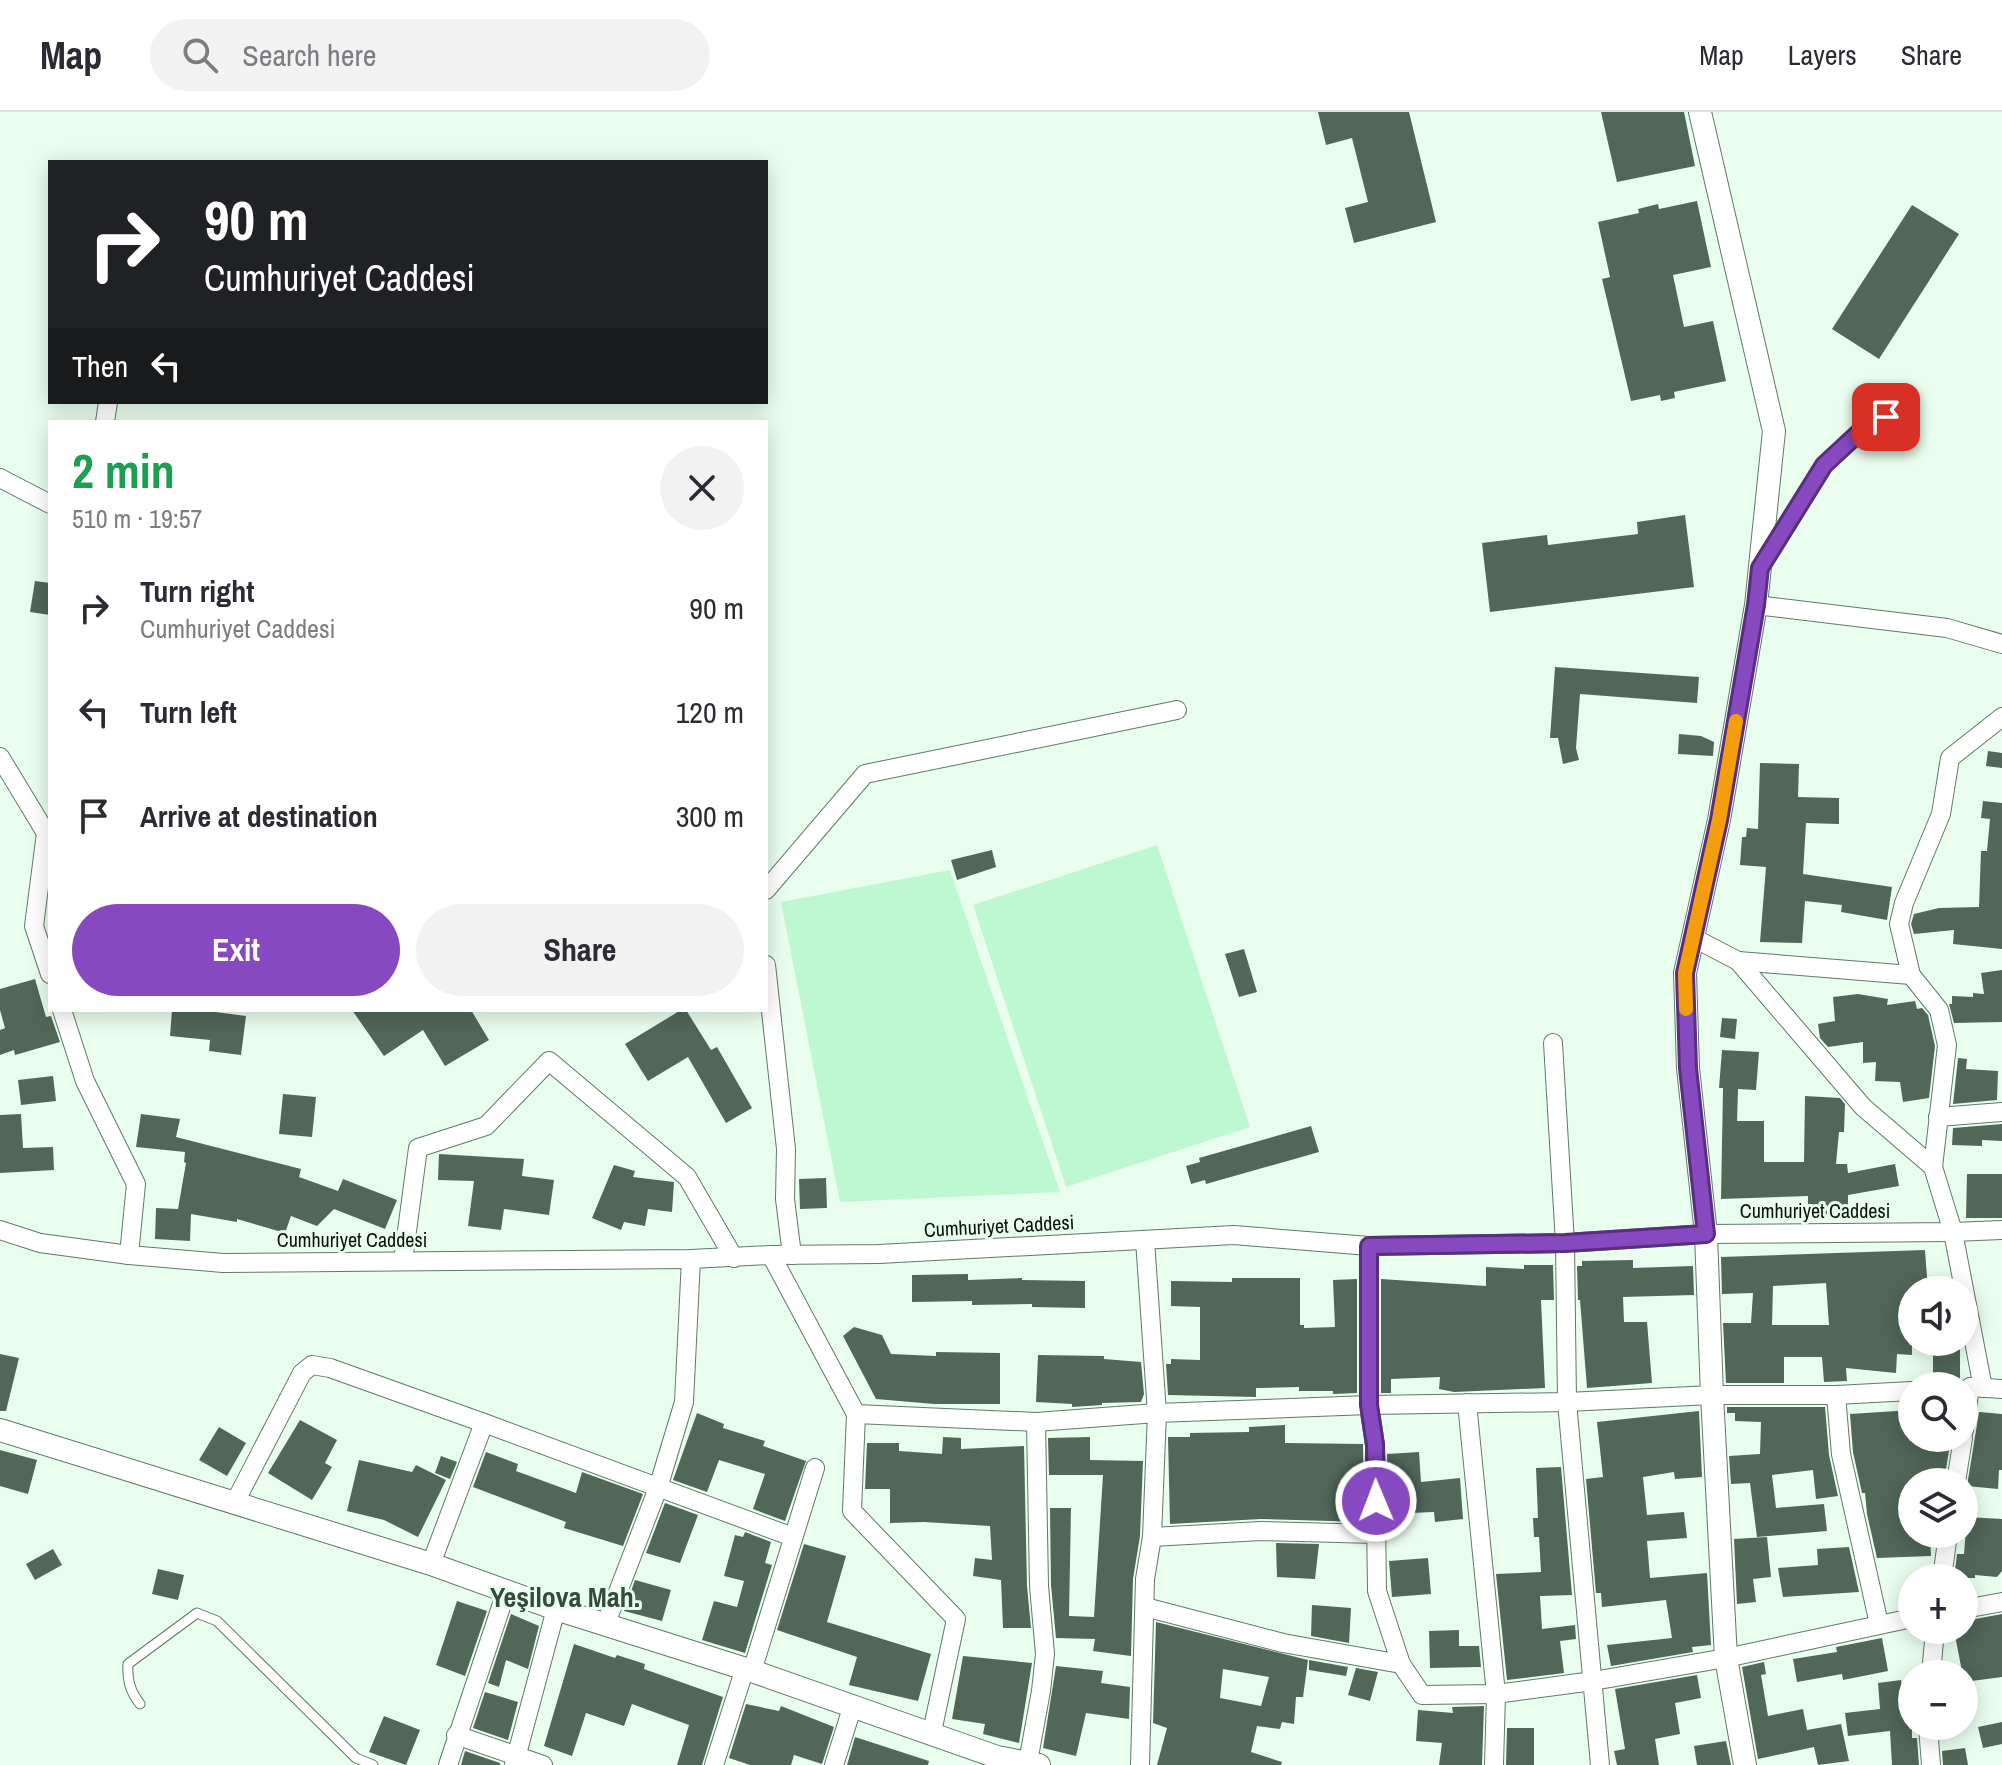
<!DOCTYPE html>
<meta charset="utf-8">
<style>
:root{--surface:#fff;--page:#f2f2f3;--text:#2b2b33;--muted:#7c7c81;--line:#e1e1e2;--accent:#8649bf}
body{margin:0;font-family:"Archivo Narrow",sans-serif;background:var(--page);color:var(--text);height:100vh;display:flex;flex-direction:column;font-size:30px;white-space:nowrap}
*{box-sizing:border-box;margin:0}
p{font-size:26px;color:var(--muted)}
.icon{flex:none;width:44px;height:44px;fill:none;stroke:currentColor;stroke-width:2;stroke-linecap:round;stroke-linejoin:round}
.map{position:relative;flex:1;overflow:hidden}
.drawer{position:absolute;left:48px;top:308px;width:720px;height:592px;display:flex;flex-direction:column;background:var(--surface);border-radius:0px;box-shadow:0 4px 20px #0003}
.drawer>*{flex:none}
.banner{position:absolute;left:48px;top:48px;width:720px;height:244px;border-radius:0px;box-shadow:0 4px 20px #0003;background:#202124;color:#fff;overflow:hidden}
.controls{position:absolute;left:1898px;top:1164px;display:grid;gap:16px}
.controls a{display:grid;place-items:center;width:80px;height:80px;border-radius:50%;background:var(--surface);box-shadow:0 4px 20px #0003;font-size:40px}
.pin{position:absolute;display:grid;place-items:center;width:68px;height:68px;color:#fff;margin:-34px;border-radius:16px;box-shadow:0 4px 12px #0006}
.me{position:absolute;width:88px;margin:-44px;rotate:359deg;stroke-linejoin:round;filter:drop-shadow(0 0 6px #0008)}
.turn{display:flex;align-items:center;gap:28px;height:168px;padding:0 24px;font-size:36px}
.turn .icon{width:104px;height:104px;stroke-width:2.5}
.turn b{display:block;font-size:56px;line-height:68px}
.then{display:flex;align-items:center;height:76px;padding:0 24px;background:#0003;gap:16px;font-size:30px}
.round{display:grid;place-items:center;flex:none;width:84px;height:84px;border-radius:42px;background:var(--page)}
.summary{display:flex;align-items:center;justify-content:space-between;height:136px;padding:0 24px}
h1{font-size:48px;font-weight:700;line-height:60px;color:#1e9e55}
.cta{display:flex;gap:16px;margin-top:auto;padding:16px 24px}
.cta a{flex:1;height:92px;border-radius:48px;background:var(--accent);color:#fff;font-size:32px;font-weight:700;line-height:92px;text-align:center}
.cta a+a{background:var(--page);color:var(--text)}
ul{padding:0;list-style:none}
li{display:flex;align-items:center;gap:24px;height:104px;padding:0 24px}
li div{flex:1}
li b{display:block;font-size:30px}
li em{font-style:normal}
header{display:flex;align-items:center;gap:48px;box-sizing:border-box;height:112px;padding:0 40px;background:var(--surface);border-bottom:2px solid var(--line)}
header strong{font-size:38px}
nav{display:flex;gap:44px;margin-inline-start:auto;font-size:28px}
.search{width:560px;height:72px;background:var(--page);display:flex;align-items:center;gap:20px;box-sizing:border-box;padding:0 28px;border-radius:44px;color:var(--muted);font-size:30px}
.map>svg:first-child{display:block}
</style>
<header>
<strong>Map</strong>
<div class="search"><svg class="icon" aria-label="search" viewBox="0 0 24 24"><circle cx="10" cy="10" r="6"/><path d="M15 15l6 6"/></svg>Search here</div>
<nav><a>Map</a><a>Layers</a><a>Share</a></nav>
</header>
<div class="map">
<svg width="2002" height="1653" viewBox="0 0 2002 1653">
<rect width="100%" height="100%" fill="#e9feef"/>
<g fill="#bef8d0">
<polygon points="1157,733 1250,1015 1066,1075 973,793"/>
<polygon points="950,758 1060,1080 840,1090 781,790"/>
</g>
<g fill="#516758" fill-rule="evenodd">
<polygon points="1318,0 1409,0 1436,110 1354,131 1345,96 1368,90 1352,26 1326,33"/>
<polygon points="1601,0 1684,0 1695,54 1617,70"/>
<polygon points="1697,89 1711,155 1673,163 1684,215 1713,209 1726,269 1674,280 1675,286 1661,289 1660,283 1631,289 1602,167 1610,165 1598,110 1639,101 1638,97 1658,92 1659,97"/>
<polygon points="1912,93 1959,122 1879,247 1832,217"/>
<polygon points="1685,403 1694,475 1490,500 1482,431 1547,423 1548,433 1638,422 1637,410"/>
<polygon points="35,469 50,471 50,503 30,500"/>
<polygon points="1555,555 1699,565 1697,591 1580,582 1576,636 1579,648 1563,652 1558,626 1550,626"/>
<polygon points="1679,622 1701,624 1714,630 1713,644 1678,642"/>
<polygon points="1988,639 2002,641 2002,656 1986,654"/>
<polygon points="1760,651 1799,652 1798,685 1839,686 1839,712 1806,711 1803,762 1892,775 1887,808 1841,800 1842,793 1805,789 1802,831 1760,830 1766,755 1740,753 1742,725 1746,725 1747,716 1758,717"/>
<polygon points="1983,689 2002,691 2002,837 1953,832 1954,818 1914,822 1911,812 1914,802 1939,796 1979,795 1981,739 1987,739 1990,707 1981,706"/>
<polygon points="992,738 996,755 957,768 951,748"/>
<polygon points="1244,837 1257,880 1239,885 1225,842"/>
<polygon points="2002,858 2002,910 1954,911 1949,892 1952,892 1952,884 1973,885 1973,881 1984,882 1981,861"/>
<polygon points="35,867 46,905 51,904 60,930 15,943 14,938 0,943 0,918 5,916 0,898 0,877"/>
<polygon points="1858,882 1888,887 1887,893 1915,889 1917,897 1922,896 1928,903 1935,934 1929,986 1903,990 1900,970 1875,969 1876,950 1863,951 1863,930 1828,935 1820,926 1818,912 1835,909 1833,885"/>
<polygon points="172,898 200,898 246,904 241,943 209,939 210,928 170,924"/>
<polygon points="352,898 471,898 489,928 445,954 423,918 384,944"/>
<polygon points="681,898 686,898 711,938 717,935 752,996 726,1011 688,945 648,969 625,932"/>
<polygon points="1722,906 1737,907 1735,927 1720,925"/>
<polygon points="1722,938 1759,940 1756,978 1738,977 1737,1009 1764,1009 1764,1050 1804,1050 1805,984 1840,986 1845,992 1844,1020 1839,1020 1836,1052 1847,1052 1848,1061 1895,1052 1899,1074 1848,1083 1848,1094 1827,1094 1827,1102 1808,1102 1808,1084 1721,1087 1723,976 1719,976"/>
<polygon points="1958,946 1967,947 1966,957 1998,959 1997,988 1953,992"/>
<polygon points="53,964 56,989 21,993 18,968"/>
<polygon points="283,982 316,985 312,1025 279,1022"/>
<polygon points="21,1002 23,1036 53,1035 54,1058 0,1061 0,1003"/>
<polygon points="141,1002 180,1007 176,1025 301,1057 299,1065 338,1079 343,1067 397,1088 385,1117 334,1097 317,1114 291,1104 285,1121 237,1107 237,1110 191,1102 190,1129 155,1127 156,1096 178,1097 186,1051 184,1050 185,1040 136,1035"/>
<polygon points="2002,1012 2002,1029 1982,1028 1982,1034 1952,1033 1953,1016"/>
<polygon points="1311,1014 1319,1040 1206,1072 1205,1068 1191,1072 1186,1054 1200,1050 1199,1046"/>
<polygon points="439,1042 524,1047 522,1064 554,1068 549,1103 504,1097 501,1118 468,1114 474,1069 438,1068"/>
<polygon points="614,1053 635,1059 633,1065 674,1070 672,1100 648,1097 645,1114 624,1110 621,1118 592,1106"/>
<polygon points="1967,1062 2002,1062 2002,1106 1966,1106"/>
<polygon points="826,1066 827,1096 800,1097 799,1067"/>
<path d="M1925,1138L1928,1178H1912V1243L1897,1242L1896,1261L1846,1256L1847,1269L1824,1270L1822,1245H1784V1271H1726L1723,1211H1751L1753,1181L1722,1182L1721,1145ZM1826,1171L1829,1213H1772L1773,1174Z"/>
<polygon points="1633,1148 1633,1156 1693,1154 1694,1183 1623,1185 1624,1210 1647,1210 1652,1271 1587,1276 1580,1188 1578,1188 1577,1154 1582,1154 1582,1149"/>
<polygon points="1524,1153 1553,1153 1554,1188 1541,1188 1545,1276 1454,1280 1439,1277 1440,1265 1391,1267 1391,1281 1381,1281 1381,1167 1486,1174 1486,1155 1524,1157"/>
<polygon points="968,1162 968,1168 1022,1166 1022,1168 1085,1169 1085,1196 1032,1195 1032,1192 972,1193 972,1189 912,1190 912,1163"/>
<polygon points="1232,1166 1300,1166 1300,1213 1304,1213 1304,1216 1335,1215 1333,1168 1357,1167 1357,1281 1333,1282 1333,1279 1299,1279 1299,1275 1256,1276 1256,1285 1168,1283 1166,1252 1171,1252 1171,1247 1200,1248 1200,1195 1171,1194 1171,1169 1232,1170"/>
<polygon points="854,1215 882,1223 891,1242 936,1244 936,1240 1000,1241 1000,1292 934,1292 876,1287 843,1224"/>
<polygon points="1933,1236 1960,1236 1960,1269 1933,1268"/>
<polygon points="0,1242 19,1246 6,1299 0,1299"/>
<polygon points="1038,1243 1104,1244 1104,1247 1141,1250 1144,1282 1141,1290 1102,1291 1102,1293 1072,1295 1072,1292 1036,1290"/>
<polygon points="1727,1295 1825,1295 1829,1343 1838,1384 1816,1387 1813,1358 1772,1363 1776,1396 1824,1392 1827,1419 1757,1425 1750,1371 1731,1372 1729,1344 1760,1342 1761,1310 1735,1309 1735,1301 1727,1301"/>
<polygon points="1912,1298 1912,1326 1951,1326 1944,1370 1912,1370 1912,1422 1930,1422 1931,1444 1877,1446 1867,1402 1865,1381 1862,1381 1853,1340 1850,1302"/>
<polygon points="1699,1299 1702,1365 1675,1367 1674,1360 1643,1365 1647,1403 1684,1400 1687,1426 1647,1429 1650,1466 1707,1461 1711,1533 1692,1535 1693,1540 1611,1554 1607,1533 1672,1526 1666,1488 1602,1495 1601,1481 1596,1481 1586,1367 1603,1365 1597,1310"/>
<polygon points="1979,1300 2002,1302 2002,1358 1999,1358 1998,1377 1967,1374"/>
<polygon points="697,1301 724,1312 723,1316 765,1329 763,1334 806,1349 785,1409 753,1397 765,1362 719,1348 707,1380 673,1368"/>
<polygon points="300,1308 337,1328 325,1351 332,1355 312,1388 268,1361"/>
<polygon points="1285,1313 1285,1331 1363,1332 1364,1410 1261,1407 1170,1412 1168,1325 1190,1325 1190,1321 1249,1320 1249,1315"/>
<polygon points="219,1315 246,1331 227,1364 199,1348"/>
<polygon points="943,1325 961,1326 961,1337 1024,1334 1027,1474 1031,1516 1003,1516 1001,1468 973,1464 975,1446 992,1448 990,1414 924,1410 890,1411 890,1377 865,1377 867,1331 899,1331 899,1339 942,1342"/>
<polygon points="1090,1325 1090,1348 1143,1349 1140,1424 1133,1467 1131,1544 1093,1539 1095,1527 1056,1526 1051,1473 1050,1396 1071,1396 1069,1504 1094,1505 1103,1363 1049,1363 1048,1326"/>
<polygon points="0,1338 37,1348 28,1382 0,1374"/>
<polygon points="486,1340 518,1352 516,1359 576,1381 582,1360 643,1382 623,1434 564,1416 566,1410 473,1375"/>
<polygon points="1419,1340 1421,1370 1460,1366 1463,1407 1435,1410 1434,1400 1388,1402 1387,1342"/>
<polygon points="441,1344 457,1350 450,1367 435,1361"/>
<polygon points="359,1348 412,1360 416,1353 446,1368 418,1425 384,1408 347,1399"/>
<polygon points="1561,1355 1572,1483 1540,1484 1542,1517 1575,1513 1576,1527 1560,1529 1564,1561 1507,1568 1496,1462 1541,1460 1539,1425 1534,1425 1533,1406 1538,1406 1536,1356"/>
<polygon points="665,1391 698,1403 680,1451 646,1441"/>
<polygon points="1967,1405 2002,1407 2002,1459 1997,1465 1975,1463 1975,1466 1954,1466 1957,1442 1964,1442"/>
<polygon points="745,1420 771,1430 765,1451 772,1453 745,1541 702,1528 714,1489 737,1495 744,1469 724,1464 735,1423 743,1425"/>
<polygon points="1767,1425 1771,1465 1753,1467 1756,1490 1737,1492 1734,1427"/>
<polygon points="1276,1431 1319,1432 1315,1467 1277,1465"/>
<polygon points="804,1432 846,1444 827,1510 931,1542 918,1589 849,1573 857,1545 777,1518"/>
<polygon points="1849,1435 1859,1480 1783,1485 1778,1456 1818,1453 1817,1437"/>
<polygon points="53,1437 62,1453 35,1468 26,1452"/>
<polygon points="1428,1446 1431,1482 1392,1485 1389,1449"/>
<polygon points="158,1457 184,1463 178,1488 152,1482"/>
<polygon points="635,1468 671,1478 662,1509 624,1499"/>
<polygon points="457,1489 487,1499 465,1564 436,1553"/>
<polygon points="1312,1493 1351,1496 1349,1531 1311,1524"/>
<polygon points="511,1502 539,1514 528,1557 506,1548 499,1575 488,1571"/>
<polygon points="2002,1502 2002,1565 1964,1570 1954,1518 1964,1518 1964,1509"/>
<path d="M1156,1510L1308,1548L1303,1585H1296L1294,1612L1282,1610L1280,1617L1257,1614L1251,1640L1282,1650L1281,1653H1157L1167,1616L1153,1611ZM1223,1557L1269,1565L1261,1594L1220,1586Z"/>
<polygon points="1459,1518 1459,1534 1479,1534 1481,1555 1430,1556 1429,1519"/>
<polygon points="1882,1526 1888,1559 1843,1568 1842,1562 1797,1570 1793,1547 1837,1540 1836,1535"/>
<polygon points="574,1532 615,1546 617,1543 645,1552 644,1557 723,1585 702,1653 677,1653 689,1613 632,1592 624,1614 586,1601 572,1644 544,1634"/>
<polygon points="963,1544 1032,1551 1019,1631 983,1622 985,1612 952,1607"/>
<polygon points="1309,1548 1348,1555 1346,1564 1309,1558"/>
<polygon points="1764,1550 1766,1562 1761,1563 1768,1604 1803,1597 1807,1618 1841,1612 1849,1649 1818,1653 1814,1635 1758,1647 1742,1555"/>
<polygon points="1056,1554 1103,1559 1101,1571 1130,1575 1129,1607 1086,1601 1076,1644 1043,1636"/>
<polygon points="1356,1556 1378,1560 1370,1589 1348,1583"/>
<polygon points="1697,1563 1701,1586 1675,1591 1680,1622 1655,1627 1659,1653 1617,1653 1614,1639 1625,1637 1615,1577"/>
<polygon points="1901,1568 1904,1594 1912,1593 1912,1626 1917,1626 1919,1653 1892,1653 1890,1619 1848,1624 1845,1601 1880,1597 1878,1571"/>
<polygon points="485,1580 518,1590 508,1628 473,1616"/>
<polygon points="746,1592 779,1599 781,1594 834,1615 822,1652 794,1643 791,1653 750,1653 729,1646"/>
<polygon points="1484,1594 1482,1653 1439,1653 1442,1631 1416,1629 1418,1598 1453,1601 1452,1595"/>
<polygon points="384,1604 420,1618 406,1653 369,1640"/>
<polygon points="2002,1610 2002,1632 1983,1636 1978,1615"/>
<polygon points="1507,1616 1534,1616 1534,1653 1506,1653"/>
<polygon points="855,1625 929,1649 928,1653 847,1653"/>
<polygon points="1726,1629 1731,1653 1697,1653 1694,1634"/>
<polygon points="1965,1636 1968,1653 1943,1653 1942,1639"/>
<polygon points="465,1639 500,1651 500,1653 461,1653"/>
</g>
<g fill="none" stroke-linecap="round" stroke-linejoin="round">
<g stroke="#617868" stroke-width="11">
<g id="service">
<polyline points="1768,443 1824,353 1865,315 1906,296"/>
<path d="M140,1592C130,1579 127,1568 128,1552L197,1501L217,1509L356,1646L373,1653"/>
</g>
</g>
<g stroke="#617868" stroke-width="20">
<g id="minor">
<polyline points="105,310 108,290"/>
<polyline points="0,366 50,392"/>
<polyline points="1756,493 1947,516 2002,532"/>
<polyline points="0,645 46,721"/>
<polyline points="50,720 46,721 34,814 50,862"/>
<polyline points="766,778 865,662 1177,598"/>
<polyline points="1692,825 1738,849 1863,995 1933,1055 1953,1120 1983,1276"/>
<polyline points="1738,849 1911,863"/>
<polyline points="766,853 786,1037 785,1087 792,1143"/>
<polyline points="62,898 85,969 136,1072 129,1143"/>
<polyline points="1553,931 1565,1131 1567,1290 1600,1653"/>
<polyline points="1938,1005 2002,1000"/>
<polyline points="1933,1055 1947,933 1939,898 1911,863 1899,812 1904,791 1941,702 1950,646 2002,605"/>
<polyline points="0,1118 40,1131 129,1143 223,1151 691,1147 771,1143 879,1142 1234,1123 1369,1134 1565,1131 1706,1122 1953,1120 2002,1118"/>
<polyline points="1369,1134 1369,1293 1375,1333 1377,1479 1401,1552 1422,1583 1496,1582 1593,1569 1726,1546 1912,1506"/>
<polyline points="771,1143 856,1302 852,1399 956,1507 932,1620"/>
<polyline points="403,1149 418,1036 486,1014 549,949 687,1065 734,1146"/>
<polyline points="1971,1275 2002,1277"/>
<polyline points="1836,1283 1841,1342 1879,1512"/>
<polyline points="1467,1291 1496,1582 1494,1653"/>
<polyline points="856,1302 1036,1310 1157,1301 1369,1293 1567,1290 1712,1283 1836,1283 1912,1279"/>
<polyline points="1964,1318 1970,1275"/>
<polyline points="1956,1370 1963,1326"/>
<polyline points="234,1392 302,1261 312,1253 330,1256 484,1311"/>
<polyline points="1152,1425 1261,1419 1376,1422"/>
<polyline points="431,1452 484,1311 793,1425"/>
<polyline points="1942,1466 1948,1422"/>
<polyline points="1145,1495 1283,1531 1401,1552"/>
<polyline points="1964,1497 2002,1490"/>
<polyline points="606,1511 658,1376 684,1290 691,1147"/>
<polyline points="752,1559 815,1356"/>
<polyline points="1931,1562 1935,1518"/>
<polyline points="1928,1614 1931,1653"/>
<polyline points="456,1623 543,1653"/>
<polyline points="1028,1650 1041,1579 1045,1542 1039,1474 1036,1310"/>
<polyline points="448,1653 506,1480"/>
<polyline points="514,1653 556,1497"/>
<polyline points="714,1653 745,1556"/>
<polyline points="834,1653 853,1593"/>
<polyline points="1140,1653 1145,1467 1152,1425 1157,1301 1145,1128"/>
</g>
</g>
<g stroke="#617868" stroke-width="24">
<g id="tertiary">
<polyline points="1700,0 1774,319 1756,493 1719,708 1685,861 1688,956 1706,1122 1712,1283 1726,1546 1745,1653"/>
<polyline points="0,1318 431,1452 556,1497 752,1559 997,1645 1039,1653"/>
</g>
</g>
<use href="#service" stroke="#fff" stroke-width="9"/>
<use href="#minor" stroke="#fff" stroke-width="18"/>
<use href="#tertiary" stroke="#fff" stroke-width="22"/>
</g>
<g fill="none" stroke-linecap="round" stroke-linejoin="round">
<g stroke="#572f7c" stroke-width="20">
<polyline id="route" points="1376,1389 1375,1333 1369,1293 1369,1134 1565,1131 1706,1122 1688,956 1685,861 1719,708 1756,493 1760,456 1824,353 1865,315 1886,305"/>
</g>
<use href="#route" stroke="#8649bf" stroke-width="14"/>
<polyline stroke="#f59e0b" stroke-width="14" points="1686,897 1685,861 1719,708 1736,609"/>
</g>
<g text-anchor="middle" stroke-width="6" stroke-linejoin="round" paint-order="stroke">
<g font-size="20" fill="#08110b" stroke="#e9feef">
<text x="1815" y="1106">Cumhuriyet Caddesi</text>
<text transform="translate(999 1114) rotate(-3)" y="7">Cumhuriyet Caddesi</text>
<text x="352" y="1135">Cumhuriyet Caddesi</text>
</g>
<g font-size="28" font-weight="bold" fill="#354a3c" stroke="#e9feef">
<text x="565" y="1495">Yeşilova Mah.</text>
</g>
</g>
</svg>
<div class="controls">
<a><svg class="icon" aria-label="sound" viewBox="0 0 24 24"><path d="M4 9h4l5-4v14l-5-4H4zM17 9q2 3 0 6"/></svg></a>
<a><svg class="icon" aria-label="search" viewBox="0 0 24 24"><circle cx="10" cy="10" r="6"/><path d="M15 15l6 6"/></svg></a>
<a><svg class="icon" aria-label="layers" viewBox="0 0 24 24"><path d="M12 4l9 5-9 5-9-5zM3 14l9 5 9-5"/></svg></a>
<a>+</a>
<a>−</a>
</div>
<div class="pin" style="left:1886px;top:305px;background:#d93025"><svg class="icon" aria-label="arrive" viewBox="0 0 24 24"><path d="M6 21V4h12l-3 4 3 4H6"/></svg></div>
<svg class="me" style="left:1376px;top:1389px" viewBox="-20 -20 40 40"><circle r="17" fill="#8649bf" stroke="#fff" stroke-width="3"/><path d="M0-11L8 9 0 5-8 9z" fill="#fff"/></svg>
<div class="banner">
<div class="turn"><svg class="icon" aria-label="right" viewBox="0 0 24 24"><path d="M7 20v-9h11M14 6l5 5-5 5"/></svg><div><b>90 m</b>Cumhuriyet Caddesi</div></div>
<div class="then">Then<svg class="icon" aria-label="left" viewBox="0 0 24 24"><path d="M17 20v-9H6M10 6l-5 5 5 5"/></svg></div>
</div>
<section class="drawer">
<div class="summary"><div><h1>2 min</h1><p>510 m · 19:57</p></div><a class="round"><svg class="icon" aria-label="close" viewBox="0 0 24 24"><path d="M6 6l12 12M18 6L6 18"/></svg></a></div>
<ul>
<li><svg class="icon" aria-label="right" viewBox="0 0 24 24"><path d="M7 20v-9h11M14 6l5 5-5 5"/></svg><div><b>Turn right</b><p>Cumhuriyet Caddesi</p></div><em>90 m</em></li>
<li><svg class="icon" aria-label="left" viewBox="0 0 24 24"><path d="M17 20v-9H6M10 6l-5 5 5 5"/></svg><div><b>Turn left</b></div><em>120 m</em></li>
<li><svg class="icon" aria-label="arrive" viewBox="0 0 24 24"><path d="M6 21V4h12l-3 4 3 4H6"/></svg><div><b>Arrive at destination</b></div><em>300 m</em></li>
</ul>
<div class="cta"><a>Exit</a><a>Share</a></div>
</section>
</div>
